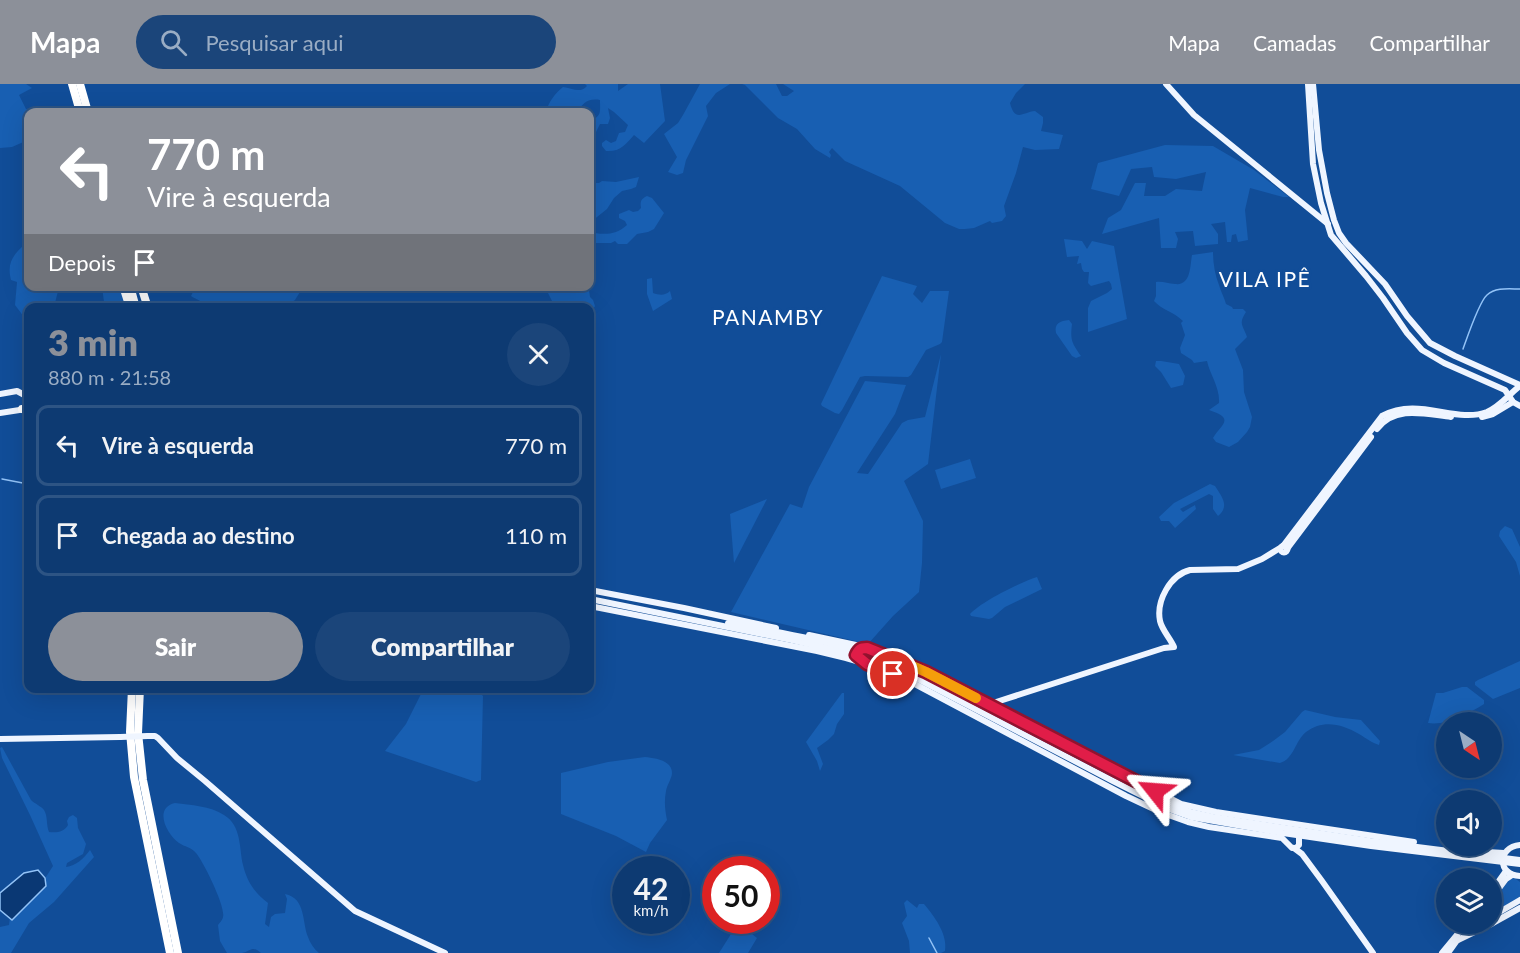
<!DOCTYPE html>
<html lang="pt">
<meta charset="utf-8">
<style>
:root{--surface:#0d3a72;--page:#1b457a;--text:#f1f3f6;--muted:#9aadc4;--line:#2d5484;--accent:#8c9099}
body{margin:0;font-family:Lato,sans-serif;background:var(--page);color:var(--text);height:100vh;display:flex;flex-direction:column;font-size:22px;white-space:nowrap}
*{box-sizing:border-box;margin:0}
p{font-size:20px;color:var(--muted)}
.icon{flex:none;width:33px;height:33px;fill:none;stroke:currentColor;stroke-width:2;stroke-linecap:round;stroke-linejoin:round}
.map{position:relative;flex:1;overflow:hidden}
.side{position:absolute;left:24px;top:219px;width:570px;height:390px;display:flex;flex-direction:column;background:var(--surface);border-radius:12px;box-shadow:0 6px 24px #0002,0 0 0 2px var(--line)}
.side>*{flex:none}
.hud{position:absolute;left:24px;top:24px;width:570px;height:183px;border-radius:12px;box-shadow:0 6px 24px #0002,0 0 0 2px var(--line);background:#8c9099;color:#fff;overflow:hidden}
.needle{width:39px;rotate:145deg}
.fabs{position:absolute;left:1436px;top:628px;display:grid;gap:12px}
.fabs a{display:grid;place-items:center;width:66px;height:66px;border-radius:50%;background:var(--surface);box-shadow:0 6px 24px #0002,0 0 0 2px var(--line);font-size:30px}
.speed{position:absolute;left:612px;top:772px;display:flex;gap:12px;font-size:30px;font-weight:700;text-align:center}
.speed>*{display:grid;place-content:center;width:78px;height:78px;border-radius:50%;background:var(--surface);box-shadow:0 6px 24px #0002,0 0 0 2px var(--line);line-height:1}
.speed small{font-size:15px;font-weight:400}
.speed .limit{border:9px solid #d22;background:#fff;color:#111}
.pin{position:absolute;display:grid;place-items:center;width:51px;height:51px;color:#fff;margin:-26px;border:3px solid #fff;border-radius:50%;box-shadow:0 2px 6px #0007}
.me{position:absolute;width:66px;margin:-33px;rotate:298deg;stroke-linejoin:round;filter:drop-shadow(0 0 4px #0008)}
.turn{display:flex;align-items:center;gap:21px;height:126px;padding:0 24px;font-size:27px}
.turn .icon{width:78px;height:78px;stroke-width:2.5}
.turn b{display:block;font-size:42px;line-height:51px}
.then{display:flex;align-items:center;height:57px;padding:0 24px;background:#0003;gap:12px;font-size:22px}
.round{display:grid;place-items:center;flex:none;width:63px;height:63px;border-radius:32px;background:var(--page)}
.head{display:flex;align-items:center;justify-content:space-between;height:102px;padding:0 24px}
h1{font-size:36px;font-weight:800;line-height:45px;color:var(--accent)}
.cta{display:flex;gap:12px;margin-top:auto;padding:12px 24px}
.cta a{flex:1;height:69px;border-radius:36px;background:var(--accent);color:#fff;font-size:24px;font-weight:800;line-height:69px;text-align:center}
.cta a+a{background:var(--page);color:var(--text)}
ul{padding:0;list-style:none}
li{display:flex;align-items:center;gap:18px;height:81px;margin:0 12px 9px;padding:0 12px;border:3px solid var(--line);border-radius:12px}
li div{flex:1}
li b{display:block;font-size:22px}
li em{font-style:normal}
header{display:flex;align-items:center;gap:36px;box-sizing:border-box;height:84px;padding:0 30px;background:var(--accent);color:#fff}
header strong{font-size:28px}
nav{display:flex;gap:33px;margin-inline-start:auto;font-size:21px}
.search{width:420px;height:54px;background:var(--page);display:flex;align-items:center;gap:15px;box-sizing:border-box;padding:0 21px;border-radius:33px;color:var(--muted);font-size:22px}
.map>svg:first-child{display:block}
</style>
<header>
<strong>Mapa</strong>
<div class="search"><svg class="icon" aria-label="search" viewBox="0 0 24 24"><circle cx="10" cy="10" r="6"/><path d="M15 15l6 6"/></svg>Pesquisar aqui</div>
<nav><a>Mapa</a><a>Camadas</a><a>Compartilhar</a></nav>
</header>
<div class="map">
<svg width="1520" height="869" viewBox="0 0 1520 869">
<rect width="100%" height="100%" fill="#114d98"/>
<g fill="#185fb2">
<polygon points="0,0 26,0 32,4 19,11 26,25 44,23 50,28 28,28 28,56 12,63 0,64"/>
<path d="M585,0H618V7L628,0H660L665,37L644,59L634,51C625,61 620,68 606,67L602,62V59L606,56L611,59L616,57L619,49L625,48L628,41L614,28L608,24L610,34L608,40H600L596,48L590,51V37C602,32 600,28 600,16C586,14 584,20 576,28H546C548,19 555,9 563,3C572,4 580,10 587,2Z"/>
<polygon points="700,0 730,0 716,9 706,22 708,32 686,76 683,89 677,91 668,88 677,73 664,50 678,39 683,31"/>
<path d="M742,0H776L782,12H787L794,7L783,0H1025L1016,9L1010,19C1015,39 1023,28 1035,27L1043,33V39L1041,47L1063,51L1059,65L1035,66L1023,63L1016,89L1004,122L1006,132L1002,137L992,139L990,137L974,144L965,145H959L945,139L900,102L845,77L832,64L829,68L831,71L830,74L815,65L797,45L778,34L745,1Z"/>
<polygon points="1165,61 1213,62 1254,86 1289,113 1283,113 1250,104 1245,126 1248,156 1238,158 1236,150 1232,151 1231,158 1227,158 1225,138 1211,140 1218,150 1218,160 1195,162 1193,147 1175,148 1178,155 1176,164 1161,164 1159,134 1102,150 1108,134 1121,126 1135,99 1146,99 1144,112 1165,112 1176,105 1202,107 1206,88 1176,95 1154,93 1152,83 1131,85 1119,112 1091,105 1098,79"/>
<path d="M639,93L636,103L631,105L622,107L614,114L607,125L592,137V142L595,149C607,151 617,150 627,141L625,137L619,134V130L629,126L633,128L638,127L641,124C640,117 641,115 647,112L652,114L664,129L654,145L648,148L637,150L627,160H618L615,157L611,159H590V101L592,102L596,99H599L602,97L616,98Z"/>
<polygon points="1064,155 1082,157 1087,165 1092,157 1114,162 1127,235 1088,248 1088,224 1091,217 1107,209 1112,205 1111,200 1109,197 1091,202 1088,199 1089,188 1084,188 1082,185 1081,179 1077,180 1079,172 1067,173"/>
<path d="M24,157H28V202L57,203L58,207L54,223L28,224V237H27L15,221L17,198L11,196C7,180 12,172 23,162Z"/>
<path d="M1213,168C1213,179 1215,191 1219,201C1221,208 1224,213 1226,220L1232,223L1233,225H1243L1246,228C1238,240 1243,241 1247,253L1235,265L1243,286L1244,308L1252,333L1250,343L1247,348L1238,358L1229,363L1216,358L1213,354C1221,340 1236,335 1209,326L1219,319C1220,303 1210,291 1207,277L1194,279L1192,276L1181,269L1180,264L1185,251L1181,239L1183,237C1174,228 1162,226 1154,217L1156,212V198C1163,197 1168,200 1175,200C1191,202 1190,182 1192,171Z"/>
<polygon points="590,187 594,193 591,204 589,206 590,213 593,216 595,222 592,227 593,230 592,247 590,248 590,224 555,223 545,203 590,202"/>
<polygon points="882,192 917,202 913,210 922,219 930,207 949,207 942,258 940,260 926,266 911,291 908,293 865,292 860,293 842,326 839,330 835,329 822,322 821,320"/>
<path d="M652,194L653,209C659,211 665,212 670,207L672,215L653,227L647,210V195Z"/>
<path d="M196,202L251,203L260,206H264L267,203H280L282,206L296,205L300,208L295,216L285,223H203C204,216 196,216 191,212Z"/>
<polygon points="102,203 120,203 127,223 101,223 101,219 104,218"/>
<path d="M1069,236L1072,240C1070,256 1072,259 1081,272L1076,274L1072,272L1056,249C1054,239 1060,237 1069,236Z"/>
<polygon points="941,270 928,380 904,397 923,437 922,479 919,508 893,532 868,560 731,528 790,420 802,424 809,403 865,297 906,301 895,330 857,389 868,390 902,339 908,336 925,333"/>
<polygon points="1156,277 1161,277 1179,280 1185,292 1183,301 1171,304 1161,288 1155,282"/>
<polygon points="970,375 976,394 941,405 935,386"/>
<path d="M1210,400L1215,402C1222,413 1230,422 1218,432L1213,425V412L1209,410L1180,425L1183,428L1195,421L1196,425L1175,444L1169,437H1161L1159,433L1174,419Z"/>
<polygon points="767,415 734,479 730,430"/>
<polygon points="1505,442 1512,445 1520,463 1520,492 1516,478 1499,452 1500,447"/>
<path d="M1037,493L1042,505L1005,523L992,534L989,535L971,532L970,530C982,517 1019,499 1037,493Z"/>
<polygon points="1520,577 1520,604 1493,615 1475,601 1475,598 1478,596"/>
<path d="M1462,603H1467L1484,616V620C1468,630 1446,642 1428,639L1436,609H1443Z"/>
<polygon points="424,604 476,605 483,612 481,696 476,698 385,667 406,640"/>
<polygon points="842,609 844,609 844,630 837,640 834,650 828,656 817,664 823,680 820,687 817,677 806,658"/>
<path d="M1305,626L1335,633L1361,636L1380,657L1379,661C1372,659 1366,654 1359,650C1342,640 1323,635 1306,648C1295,657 1294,675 1280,679L1233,671L1259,666L1273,657L1285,648L1302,628Z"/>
<path d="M2,663L31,716C35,720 41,722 44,726C48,732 46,741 49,748C57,749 64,748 68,741L67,737L69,733L73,731L77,734L78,744L86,760L83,770L67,779L66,783C76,782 84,774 90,766L94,773L54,818L29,839L11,869H0V843L9,841L11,825L42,799L53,782L30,731L2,674L0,664Z"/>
<path d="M645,673C654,674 672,676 672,689C672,694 667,701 666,707C664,717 665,726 667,736L650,759L646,768L616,752L561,730V689L608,678Z"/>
<path d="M175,719C191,721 210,722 224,731C242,742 239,764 243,781C247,798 255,809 268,819L265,840L269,843L271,833L275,830L285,829L287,815L285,810C306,814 302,838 308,853C310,859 314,865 319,869H261C252,861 251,867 242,869C238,869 231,869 227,869L220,857L218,841C219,840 223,835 223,833C226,823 203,777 196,769C191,763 185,763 179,759C167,751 153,724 175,719Z"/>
<polygon points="1513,793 1520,798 1520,813 1491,830 1491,819 1510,795"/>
<path d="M907,816L917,824L919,820H924C934,832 948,850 945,867L941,869H910L909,857L902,839L907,832L904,819Z"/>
<polygon points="738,839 757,854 748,869 719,869"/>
</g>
<polygon fill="#0a3874" stroke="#93c3f7" stroke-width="1.5" points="38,786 45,794 46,802 12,836 0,826 0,809 24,789"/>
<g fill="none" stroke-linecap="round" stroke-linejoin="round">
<g stroke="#93c3f7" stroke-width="1.5">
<path d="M1463,265C1467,254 1479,218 1487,211C1496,203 1509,205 1520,205"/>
<polyline points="2,395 28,400"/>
<polyline points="929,854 937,869"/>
</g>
<g stroke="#eff5ff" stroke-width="6">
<polyline points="1166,0 1194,31 1328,140"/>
<polyline points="1308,0 1313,80 1321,119 1331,151 1366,192 1383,214 1407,249 1422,266 1444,279 1505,306 1513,318 1520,322"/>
<polyline points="1313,0 1319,66 1327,109 1334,136 1339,149 1346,159 1385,200 1407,232 1430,259 1455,272 1520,301"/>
<polyline points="0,310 17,307 28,313"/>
<polyline points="0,329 26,325"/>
<polyline points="1482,333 1493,330 1513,318"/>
<path d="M1377,345C1395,321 1425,330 1451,333"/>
<circle cx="1284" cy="465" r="3.5"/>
<path d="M1283,462L1382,332C1419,312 1455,340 1487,328C1501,322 1509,310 1520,302"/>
<polyline points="1287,465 1371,353"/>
<polyline points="590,506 684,524 776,544"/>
<polyline points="590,515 792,556 857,571 916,594 1113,697 1169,725 1191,733 1283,749 1371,762 1520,780"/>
<polyline points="590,522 817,567 846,574 877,583 911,598 1126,712 1160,728 1188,738 1209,743 1282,754 1292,764 1296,764 1299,761 1299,748"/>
<path d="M728,539C795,551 862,562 923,593"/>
<polyline points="809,551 856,561 926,588 1181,720 1216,728 1414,758"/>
<path d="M990,620L1164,564L1174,563C1170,554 1162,546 1160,537C1156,517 1170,491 1190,486L1238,485L1262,475L1280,464"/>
<polyline points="148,652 155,652 158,654 177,674 205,697 355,827 445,869"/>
<polyline points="0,655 120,653"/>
<polyline points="1159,715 1190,728 1213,733 1370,757 1520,776"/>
<path d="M1520,761C1497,763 1497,791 1520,792"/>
<polyline points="1294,764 1302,770 1322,797 1373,869"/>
<polyline points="1487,768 1504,769"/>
<polyline points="1491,808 1506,787"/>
<polyline points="1491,815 1506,795 1512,791"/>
<polyline points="1491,833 1520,816"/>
<polyline points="1491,840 1520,824"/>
<polyline points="1458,856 1491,840"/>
<polyline points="1442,869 1466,840"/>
<polyline points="1448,869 1458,855"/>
</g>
<g stroke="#fff" stroke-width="8">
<polyline points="72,0 80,28"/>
<polyline points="80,0 88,28"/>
<polyline points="123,202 130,224"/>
<polyline points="130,202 136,224"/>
<polyline points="141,202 148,224"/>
<polyline points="22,325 28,326"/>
<polyline points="132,604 130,648 134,693 170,869"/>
<polyline points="140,604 138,649 143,696 178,869"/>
</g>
<polyline stroke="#eff5ff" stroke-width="6" points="120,653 148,652"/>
</g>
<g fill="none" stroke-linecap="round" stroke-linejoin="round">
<g stroke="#92132f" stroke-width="15">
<path id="route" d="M893,590L867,580L856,571C859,565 861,564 867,564L926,588L1155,707"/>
</g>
<use href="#route" stroke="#e11d48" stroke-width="10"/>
<polyline stroke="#f59e0b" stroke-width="10" points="908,580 926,588 976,614"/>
</g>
<g text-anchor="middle" stroke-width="6" stroke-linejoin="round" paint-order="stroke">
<g font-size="21" letter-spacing="1.5" fill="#fff" stroke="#114d98">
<text x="1265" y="203">VILA IPÊ</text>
<text x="768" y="241">PANAMBY</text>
</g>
</g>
</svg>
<div class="fabs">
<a><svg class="needle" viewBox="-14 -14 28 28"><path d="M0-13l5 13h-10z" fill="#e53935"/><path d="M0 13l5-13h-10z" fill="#9aadc4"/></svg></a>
<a><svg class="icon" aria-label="sound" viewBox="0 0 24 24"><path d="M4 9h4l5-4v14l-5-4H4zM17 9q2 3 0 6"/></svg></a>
<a><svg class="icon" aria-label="layers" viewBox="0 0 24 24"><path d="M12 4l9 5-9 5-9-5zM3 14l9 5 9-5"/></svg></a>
</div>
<div class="speed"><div>42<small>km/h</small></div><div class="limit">50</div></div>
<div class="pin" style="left:893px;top:590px;background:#d93025"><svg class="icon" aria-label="arrive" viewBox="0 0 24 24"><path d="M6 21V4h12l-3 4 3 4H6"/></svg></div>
<svg class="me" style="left:1155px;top:707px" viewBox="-20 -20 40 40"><path d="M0-17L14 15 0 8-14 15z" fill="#e11d48" stroke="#fff" stroke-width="4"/></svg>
<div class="hud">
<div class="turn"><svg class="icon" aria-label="left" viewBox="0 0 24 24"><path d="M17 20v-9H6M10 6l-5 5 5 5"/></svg><div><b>770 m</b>Vire à esquerda</div></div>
<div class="then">Depois<svg class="icon" aria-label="arrive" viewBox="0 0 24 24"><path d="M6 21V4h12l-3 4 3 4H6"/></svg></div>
</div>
<section class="side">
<div class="head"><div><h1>3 min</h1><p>880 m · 21:58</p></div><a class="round"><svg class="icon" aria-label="close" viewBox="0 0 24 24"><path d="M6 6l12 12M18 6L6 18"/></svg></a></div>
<ul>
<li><svg class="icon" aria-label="left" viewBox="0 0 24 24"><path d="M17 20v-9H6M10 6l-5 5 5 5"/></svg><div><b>Vire à esquerda</b></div><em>770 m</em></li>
<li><svg class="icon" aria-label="arrive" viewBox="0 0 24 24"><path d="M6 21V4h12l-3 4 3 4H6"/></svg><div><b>Chegada ao destino</b></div><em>110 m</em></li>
</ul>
<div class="cta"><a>Sair</a><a>Compartilhar</a></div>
</section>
</div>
